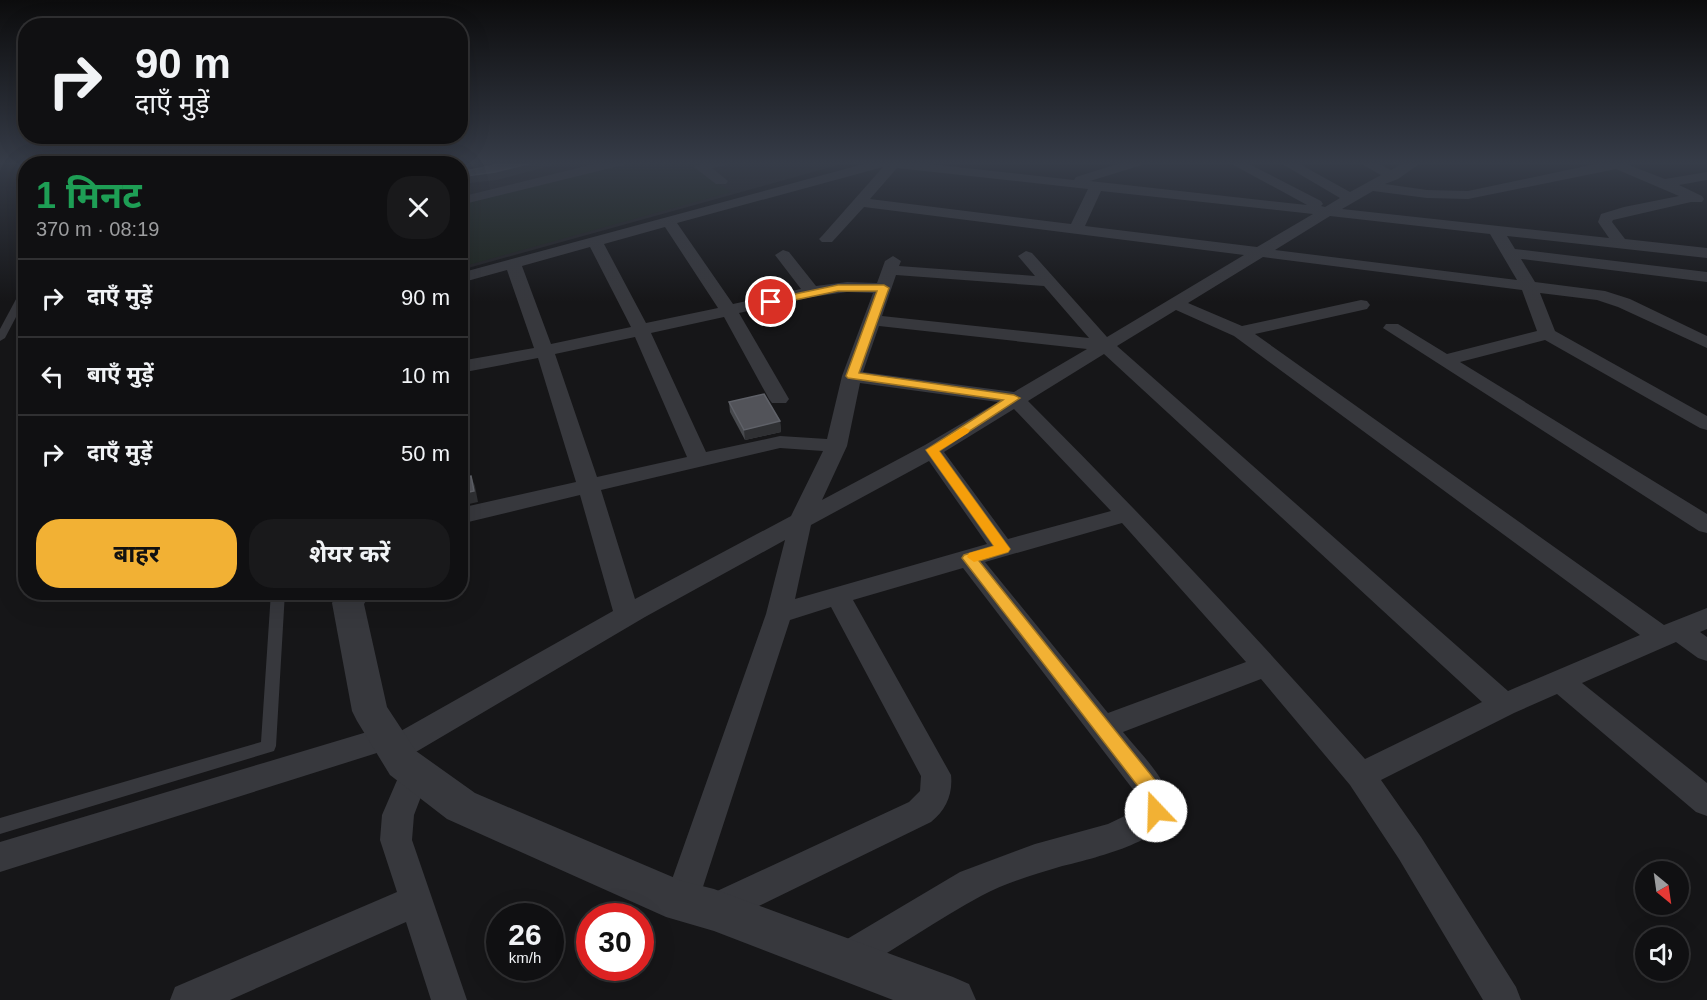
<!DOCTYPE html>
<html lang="hi">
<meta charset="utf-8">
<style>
:root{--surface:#101012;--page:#19191b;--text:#f1f3f6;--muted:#9c9d9f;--line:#303032;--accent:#f2b134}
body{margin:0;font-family:Helvetica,"Noto Sans Devanagari",sans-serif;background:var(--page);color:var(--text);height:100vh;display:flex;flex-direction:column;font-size:22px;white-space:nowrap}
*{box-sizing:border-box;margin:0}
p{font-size:20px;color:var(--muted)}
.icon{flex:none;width:33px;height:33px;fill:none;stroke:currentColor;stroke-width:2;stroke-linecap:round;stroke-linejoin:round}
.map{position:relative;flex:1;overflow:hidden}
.side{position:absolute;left:18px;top:156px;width:450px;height:444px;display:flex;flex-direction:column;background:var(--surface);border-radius:24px;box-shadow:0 6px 24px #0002,0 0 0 2px var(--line)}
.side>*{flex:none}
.hud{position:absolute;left:18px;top:18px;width:450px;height:126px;border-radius:24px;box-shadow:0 6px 24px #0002,0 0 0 2px var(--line);background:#101012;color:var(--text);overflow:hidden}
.needle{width:39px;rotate:151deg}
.tools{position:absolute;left:1635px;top:861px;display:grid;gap:12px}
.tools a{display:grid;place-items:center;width:54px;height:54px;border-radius:50%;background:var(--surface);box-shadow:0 6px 24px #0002,0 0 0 2px var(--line);font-size:30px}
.speed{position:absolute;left:486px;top:903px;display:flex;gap:12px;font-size:30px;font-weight:700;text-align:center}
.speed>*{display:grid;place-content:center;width:78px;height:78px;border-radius:50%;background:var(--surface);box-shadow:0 6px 24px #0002,0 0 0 2px var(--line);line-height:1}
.speed small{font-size:15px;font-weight:400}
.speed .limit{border:9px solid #d22;background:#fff;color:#111}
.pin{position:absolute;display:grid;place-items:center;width:51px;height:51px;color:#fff;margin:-26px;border:3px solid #fff;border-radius:50%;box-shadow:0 2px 6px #0007}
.me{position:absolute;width:66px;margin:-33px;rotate:339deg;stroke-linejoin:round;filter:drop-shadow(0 0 4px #0008)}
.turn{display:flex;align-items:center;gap:21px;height:126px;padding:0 18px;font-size:27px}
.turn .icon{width:78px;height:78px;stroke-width:2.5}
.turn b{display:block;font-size:42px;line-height:51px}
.round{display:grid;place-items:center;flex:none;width:63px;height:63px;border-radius:24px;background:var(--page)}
.headline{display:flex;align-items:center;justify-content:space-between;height:102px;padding:0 18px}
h1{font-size:36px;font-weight:700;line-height:45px;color:#1e9e55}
.button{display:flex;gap:12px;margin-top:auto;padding:12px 18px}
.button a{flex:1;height:69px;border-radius:24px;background:var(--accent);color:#111;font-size:24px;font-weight:700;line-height:69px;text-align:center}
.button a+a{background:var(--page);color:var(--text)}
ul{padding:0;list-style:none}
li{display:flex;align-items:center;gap:18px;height:78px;padding:0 18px;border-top:2px solid var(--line)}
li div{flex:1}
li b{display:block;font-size:22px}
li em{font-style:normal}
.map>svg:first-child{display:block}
</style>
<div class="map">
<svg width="1707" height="1000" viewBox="0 0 1707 1000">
<rect width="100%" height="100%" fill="#161618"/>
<polygon fill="#222225" points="358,162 849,162 461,270 460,164"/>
<polygon fill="#1e261f" points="632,162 708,162 693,167 731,192 461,267 460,205"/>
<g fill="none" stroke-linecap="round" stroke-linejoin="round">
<g fill="#37383d" fill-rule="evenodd">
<polygon points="91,162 97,162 90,164"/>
<polygon points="303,162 309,162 310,164 302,164"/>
<polygon points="26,285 26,298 5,338 0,341 0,329 22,288"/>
<polygon points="271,592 285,592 276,746 274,751 0,834 0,818 261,742"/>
</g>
<g fill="#37383d" fill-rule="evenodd">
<polygon points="383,162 399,162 400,164 384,164"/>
<polygon points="418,162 440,162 417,164"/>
<polygon points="602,162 625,162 623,165 460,205 460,197"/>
<polygon points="705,162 728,162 726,165 712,168 728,181 726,184 716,184 694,167"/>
<path d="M871,162H911L1074,180L1076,177L1124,162H1144L1142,165L1090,181L1307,205L1228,162H1245L1321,201L1323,204L1321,206L1325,207L1340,198L1279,162H1296L1350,192L1381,175L1358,162H1375L1391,170L1405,162H1422L1398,179L1385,184L1427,190L1468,191L1605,162H1621L1665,179L1707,172V180L1679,185L1702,196L1704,199L1702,202H1691L1613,220L1612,222L1625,239L1707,248V258L1507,236L1515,249L1707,272V282L1521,259L1535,282L1605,291L1630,299L1707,336V348L1618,307L1597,300L1540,293L1555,331L1707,416V430L1700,428L1545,340L1460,362L1707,514V533L1699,531L1383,328L1386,324H1398L1447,354L1537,331L1522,290L1263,257L1188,303L1242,326L1361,300L1367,301L1370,305L1367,309L1255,334L1664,625L1707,608V629L1700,632L1707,637V661L1698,658L1676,642L1582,683L1707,783V816L1696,812L1557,694L1514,713L1381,780L1421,837L1516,987L1521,1000H1483L1399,859L1350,785L1261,679L1123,732C1137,750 1177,788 1171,813C1163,843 1086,860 1059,867C1033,875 1005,883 981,896C939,919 898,947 856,972L844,978L832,972L826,960L832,948L960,872L1035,844L1108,824L1133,812L1139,806L1138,796L963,568L853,600L951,775C953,794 946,810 931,822L726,922L714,927L702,922L697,910L702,898L909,802L920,791L921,776L831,607L790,620L698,902L693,914L681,919L669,914L664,902L766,614L785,540L645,617L404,759L394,763L384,759L380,752L0,872V842L387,726L397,729L399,732L613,611L580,495L460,524V508L576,482L538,358L460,373V361L534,348L507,270L460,283V273ZM883,167L822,236L819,239L822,242H832L864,207L1244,255L1107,337L1032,253L1026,251L1018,256L1035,276L899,266L901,261L893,256L885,261L877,283L847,282L816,286L789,252L783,250L775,255L801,289L733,304L677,223ZM897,168L1088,189L1071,224L870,199ZM1616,169L1679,196L1624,207L1601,214L1598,222L1609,238L1342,209L1373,191L1427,198L1468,199ZM1101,191L1313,214L1257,247L1085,226ZM1330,216L1490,234L1517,280L1275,250ZM665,227L718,308L646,323L604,244ZM590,247L631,327L551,344L522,266ZM896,275L1044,286L1089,338L882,316ZM847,292L873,293L842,376L827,439L780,436L706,452L651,333L724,317L769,399L772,403H786L789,399L739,313L812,297ZM1176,310L1234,336L1640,635L1508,691L1117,346ZM879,326L1087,349L1014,392L863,372ZM635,337L687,457L597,477L555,354ZM1104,354L1482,702L1365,759C1256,636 1144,517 1028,401ZM860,383L998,402L925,445L822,500L847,446ZM1014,409L1111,511L1008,539L944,452ZM780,448L823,451L791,516L635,599L601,490ZM929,461L987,544L795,599L811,525ZM1122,523L1246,662L1108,713L985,562Z"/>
<polygon points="415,760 426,764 430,773 414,815 412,840 467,1000 431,1000 406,922 230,1000 170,1000 175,987 397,892 380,840 382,815 404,764"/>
</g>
<g fill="#37383d" fill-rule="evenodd">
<rect x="323" y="162" width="16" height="2"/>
<polygon points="338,592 372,592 364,604 387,707 416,751 475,793 682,881 714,889 953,977 969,984 976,1000 893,1000 714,931 666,917 447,819 390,775 357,721 352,711 332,603"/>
</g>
</g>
<polygon fill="#47494d" points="729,402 780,421 781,432 745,440 730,412"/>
<g fill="#2f3033">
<polygon points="457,162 486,162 460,168 460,164 457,164"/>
<polygon points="536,162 565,162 497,180 461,184 460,177"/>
<polygon points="780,421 781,432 745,440 744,430"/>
<polygon points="471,476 475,486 478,502 460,506 460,494"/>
</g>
<g fill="#525359" stroke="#5f6168" stroke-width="1.5">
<polygon points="444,162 457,162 457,164 444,164 442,163"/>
<polygon points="509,162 536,162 495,172 460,177 460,172"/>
<polygon points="764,394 780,421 744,430 729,402"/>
<polygon points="471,476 474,491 460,494 460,478"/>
</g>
<linearGradient id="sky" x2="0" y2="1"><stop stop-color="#0c0c0d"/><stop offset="0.54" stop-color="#363c48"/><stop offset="1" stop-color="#363c48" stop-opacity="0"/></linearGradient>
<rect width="1707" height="302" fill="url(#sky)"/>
<polygon fill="#f2b134" stroke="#9d7322" stroke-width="1.5" points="838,285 884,285 889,288 859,373 1014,395 1020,398 939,451 1010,549 1008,552 979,561 1159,785 1166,811 1163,817 1156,819 1150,817 1144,794 962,558 964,555 994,546 926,450 1003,400 848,378 846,376 877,291 838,291 771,305 765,302 771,299"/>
<polygon fill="#f59e0b" points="964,427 970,430 968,433 939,451 1010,549 1008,552 974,562 967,557 969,553 994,546 926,450"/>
</svg>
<div class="tools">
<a><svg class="needle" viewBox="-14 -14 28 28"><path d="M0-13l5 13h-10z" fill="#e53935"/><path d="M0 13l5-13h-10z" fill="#9c9d9f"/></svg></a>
<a><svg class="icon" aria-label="sound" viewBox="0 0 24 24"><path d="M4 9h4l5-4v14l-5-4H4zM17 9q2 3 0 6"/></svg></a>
</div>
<div class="speed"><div>26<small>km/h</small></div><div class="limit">30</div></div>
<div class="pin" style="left:771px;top:302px;background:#d93025"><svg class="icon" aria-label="arrive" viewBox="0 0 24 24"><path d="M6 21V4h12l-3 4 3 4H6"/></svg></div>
<svg class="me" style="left:1156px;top:811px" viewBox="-20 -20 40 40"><circle r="19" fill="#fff"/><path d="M0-13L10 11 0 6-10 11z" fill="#f2b134"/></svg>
<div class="hud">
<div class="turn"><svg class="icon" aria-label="right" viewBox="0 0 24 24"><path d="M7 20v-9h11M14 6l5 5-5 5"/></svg><div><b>90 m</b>दाएँ मुड़ें</div></div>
</div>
<section class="side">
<div class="headline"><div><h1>1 मिनट</h1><p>370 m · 08:19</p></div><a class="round"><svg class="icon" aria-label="close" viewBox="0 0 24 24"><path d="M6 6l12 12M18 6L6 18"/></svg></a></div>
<ul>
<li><svg class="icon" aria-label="right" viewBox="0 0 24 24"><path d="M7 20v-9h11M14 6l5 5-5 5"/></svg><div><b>दाएँ मुड़ें</b></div><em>90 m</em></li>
<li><svg class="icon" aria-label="left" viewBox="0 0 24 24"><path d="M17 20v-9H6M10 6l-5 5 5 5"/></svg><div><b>बाएँ मुड़ें</b></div><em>10 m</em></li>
<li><svg class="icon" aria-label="right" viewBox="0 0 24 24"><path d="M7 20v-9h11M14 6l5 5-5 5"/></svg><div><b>दाएँ मुड़ें</b></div><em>50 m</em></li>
</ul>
<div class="button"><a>बाहर</a><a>शेयर करें</a></div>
</section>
</div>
